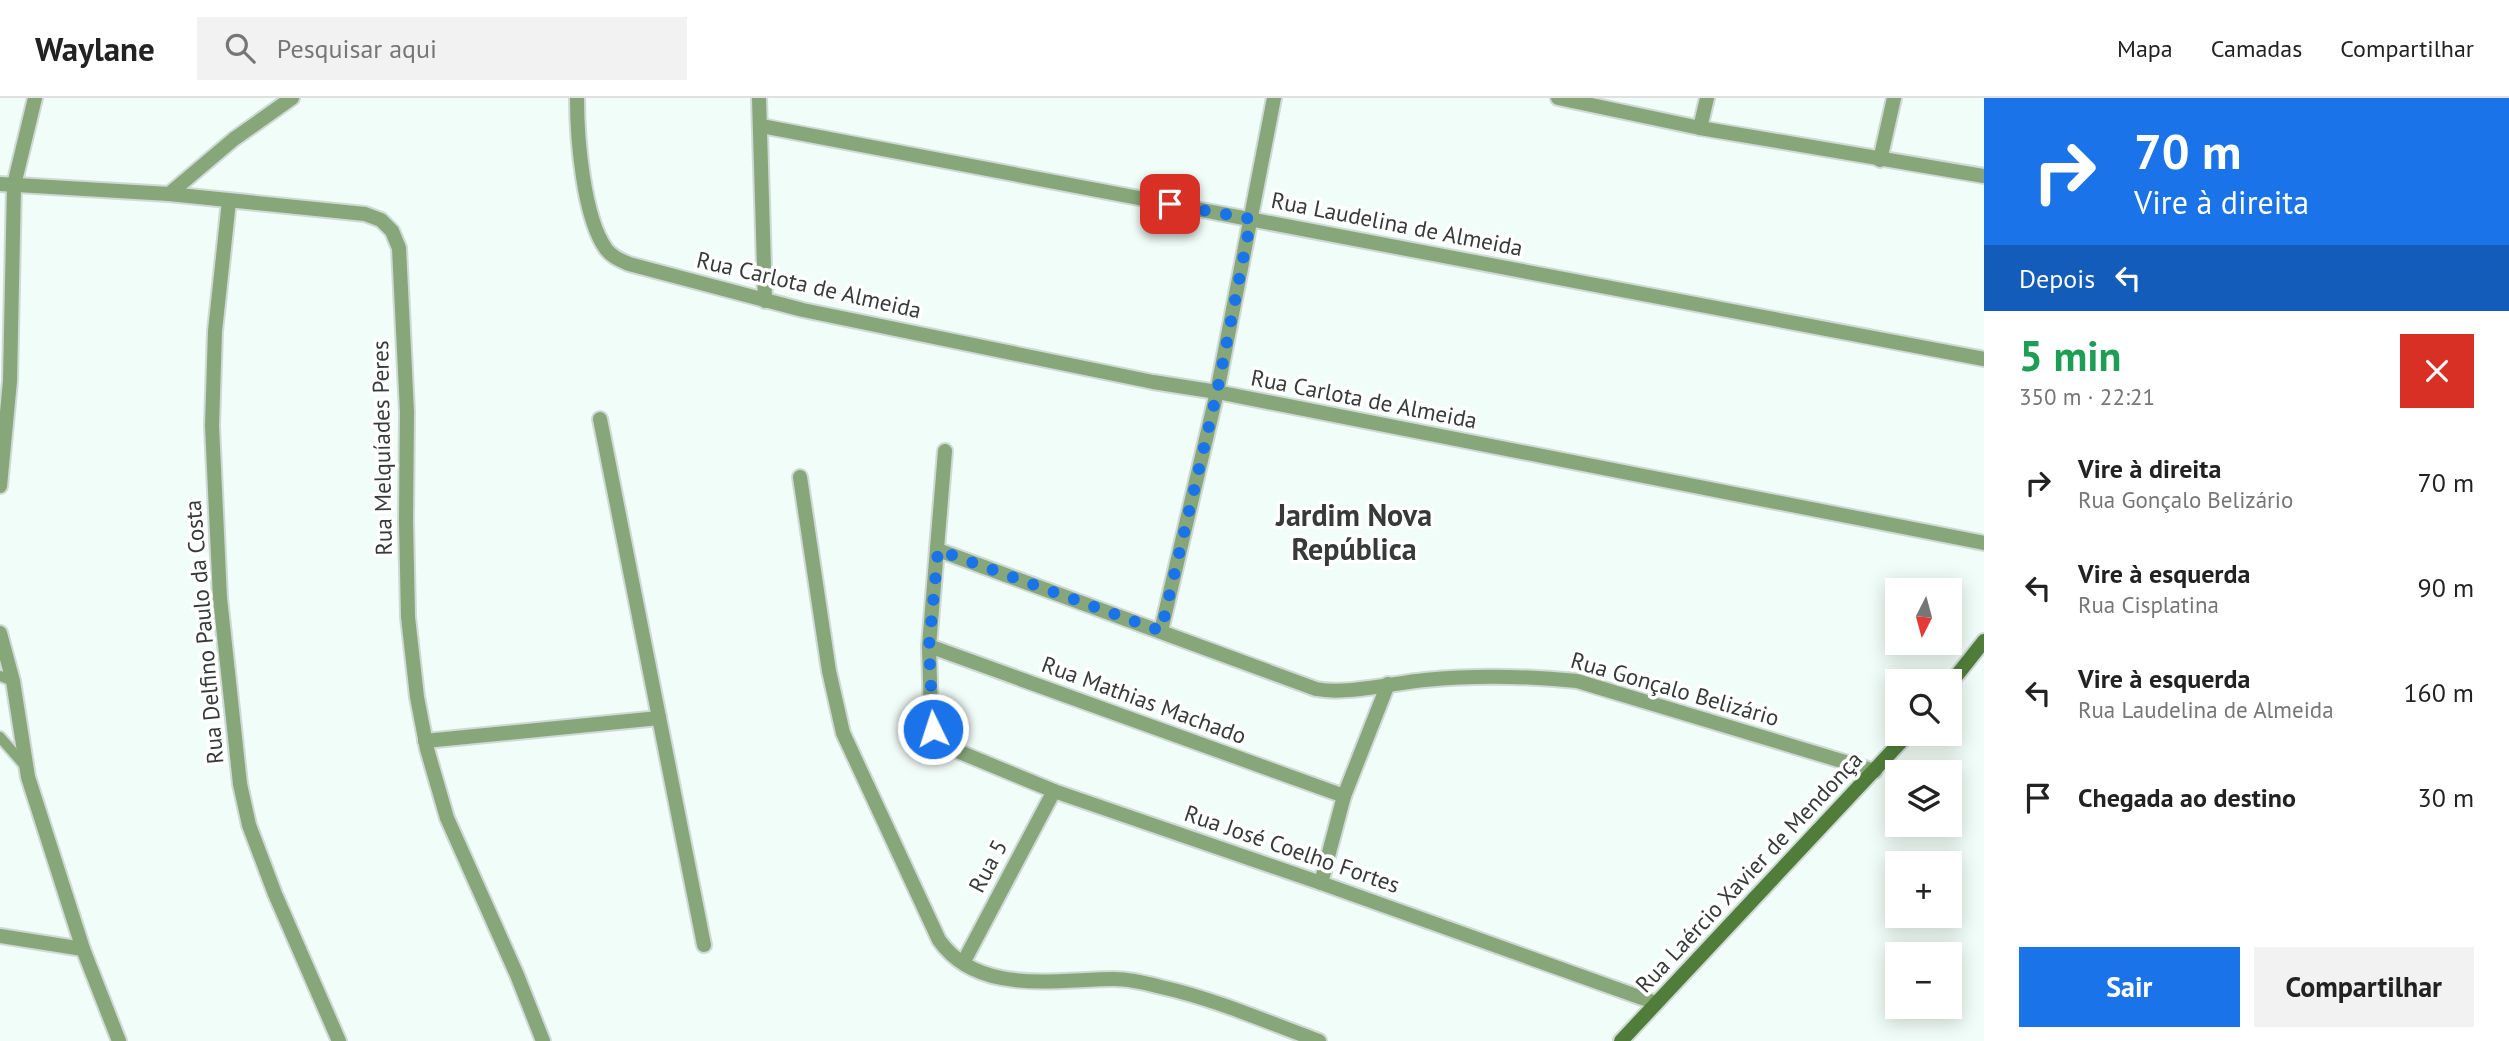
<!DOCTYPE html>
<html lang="pt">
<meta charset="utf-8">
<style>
:root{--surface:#fff;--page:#f2f2f2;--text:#222;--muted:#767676;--line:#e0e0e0;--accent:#1a73e8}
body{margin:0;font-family:"PT Sans",sans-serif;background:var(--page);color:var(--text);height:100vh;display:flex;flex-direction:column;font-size:26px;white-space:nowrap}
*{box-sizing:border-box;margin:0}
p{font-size:23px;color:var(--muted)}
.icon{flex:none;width:38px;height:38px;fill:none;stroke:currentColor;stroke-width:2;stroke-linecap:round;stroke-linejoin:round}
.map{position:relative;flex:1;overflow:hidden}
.drawer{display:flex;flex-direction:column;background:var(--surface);width:525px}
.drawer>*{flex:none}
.guide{background:#1a73e8;color:#fff;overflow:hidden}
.needle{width:46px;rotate:186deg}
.buttons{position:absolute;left:1885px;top:480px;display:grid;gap:14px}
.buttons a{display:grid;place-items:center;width:77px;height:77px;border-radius:0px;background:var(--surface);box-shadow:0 4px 18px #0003;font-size:35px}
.pin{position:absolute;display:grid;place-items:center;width:60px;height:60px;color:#fff;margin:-30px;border-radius:14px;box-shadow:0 4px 10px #0006}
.me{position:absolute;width:77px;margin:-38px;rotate:356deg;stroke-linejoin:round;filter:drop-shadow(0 0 5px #0008)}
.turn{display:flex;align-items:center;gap:24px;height:147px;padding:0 35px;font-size:32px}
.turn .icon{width:91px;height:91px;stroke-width:2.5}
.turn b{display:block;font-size:49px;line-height:60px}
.then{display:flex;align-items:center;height:66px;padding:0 35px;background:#0003;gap:14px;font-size:26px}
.round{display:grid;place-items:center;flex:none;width:74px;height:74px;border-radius:0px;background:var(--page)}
.overview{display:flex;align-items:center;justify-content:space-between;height:119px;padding:0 35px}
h1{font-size:42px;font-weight:700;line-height:52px;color:#1e9e55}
.primary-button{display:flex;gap:14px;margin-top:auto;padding:14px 35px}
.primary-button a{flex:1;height:80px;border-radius:0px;background:var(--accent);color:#fff;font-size:28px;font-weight:700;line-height:80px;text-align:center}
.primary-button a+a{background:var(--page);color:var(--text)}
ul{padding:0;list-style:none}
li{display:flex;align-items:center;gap:21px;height:105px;padding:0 35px}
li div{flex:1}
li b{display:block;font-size:26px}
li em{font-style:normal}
header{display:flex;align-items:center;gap:42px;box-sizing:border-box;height:98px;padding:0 35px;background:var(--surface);border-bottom:2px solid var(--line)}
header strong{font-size:33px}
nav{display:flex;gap:38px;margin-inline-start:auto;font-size:24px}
.search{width:490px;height:63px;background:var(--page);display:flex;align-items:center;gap:18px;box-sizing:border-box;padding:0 24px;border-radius:0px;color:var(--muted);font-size:26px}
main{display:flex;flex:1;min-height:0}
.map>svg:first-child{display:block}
</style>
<header>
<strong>Waylane</strong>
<div class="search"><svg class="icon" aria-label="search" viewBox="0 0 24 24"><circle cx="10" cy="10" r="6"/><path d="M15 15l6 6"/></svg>Pesquisar aqui</div>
<nav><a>Mapa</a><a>Camadas</a><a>Compartilhar</a></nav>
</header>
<main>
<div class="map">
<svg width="1984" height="943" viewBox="0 0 1984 943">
<rect width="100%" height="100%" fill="#f1fdf8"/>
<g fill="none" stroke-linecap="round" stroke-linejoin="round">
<g stroke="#cfdad6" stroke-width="14">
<g id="lane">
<polyline points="0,578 13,583"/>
<polyline points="0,639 26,669"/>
</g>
</g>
<g stroke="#cfdad6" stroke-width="18">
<g id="street">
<path d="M577,0C577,39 583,119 606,151C612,159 620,162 629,166L803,212L1153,284L1217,294L1984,445"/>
<polyline points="759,0 765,203"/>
<polyline points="1558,0 1700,30 1984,78"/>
<polyline points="761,28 1984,261"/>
<polyline points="1700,30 1707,0"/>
<polyline points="1880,62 1894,0"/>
<polyline points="0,86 169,96 365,116 381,122 392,133 399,150 407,314 406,422 408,519 417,599 427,651 447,720 517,877 543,943"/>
<polyline points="169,96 234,41 292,0"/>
<polyline points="229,103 215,233 212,328 220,500 240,686 249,727 275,796 339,943"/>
<polyline points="600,321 704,847"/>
<polyline points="945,353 929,548 931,619 936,639 945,648 1054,693 1321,785 1656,905"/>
<path d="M800,379L829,573L843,635L939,842C978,898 1056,881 1114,881C1130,881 1146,885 1161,889C1215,901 1267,924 1319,943"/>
<polyline points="0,388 10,283 14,87 35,0"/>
<path d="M938,452L1316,591C1347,597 1393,585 1425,582C1475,577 1526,578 1577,583L1875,673"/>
<polyline points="1161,533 1217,294 1274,0"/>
<polyline points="0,535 13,583 28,679 83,851 119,943"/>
<polyline points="929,548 1344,698"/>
<polyline points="425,643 659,620"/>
<polyline points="1321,785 1344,698 1388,586"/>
<polyline points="0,838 83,851"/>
<polyline points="963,865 1054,693"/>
</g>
</g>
<g stroke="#cfdad6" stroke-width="18">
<g id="secondary">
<polyline points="1950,586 1984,543"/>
<polyline points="1621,943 1909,635"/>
</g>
</g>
<use href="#lane" stroke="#87a77a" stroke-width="10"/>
<use href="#street" stroke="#87a77a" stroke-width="14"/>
<use href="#secondary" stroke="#507e3a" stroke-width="14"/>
</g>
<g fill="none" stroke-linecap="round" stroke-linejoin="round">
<polyline stroke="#1a73e8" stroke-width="12" stroke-dasharray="0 21.6" points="933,631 929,548 938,452 1161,533 1217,294 1251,121 1170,106"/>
</g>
<g text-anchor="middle" stroke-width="7" stroke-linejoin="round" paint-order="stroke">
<g font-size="23" fill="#363b39" stroke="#fff">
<text transform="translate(1397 126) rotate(11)" y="8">Rua Laudelina de Almeida</text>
<text transform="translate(809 187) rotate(13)" y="8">Rua Carlota de Almeida</text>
<text transform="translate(1364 301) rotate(11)" y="8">Rua Carlota de Almeida</text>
<text transform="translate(382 350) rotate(-91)" y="8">Rua Melquíades Peres</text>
<text transform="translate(204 534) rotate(-95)" y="8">Rua Delfino Paulo da Costa</text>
<text transform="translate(1675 591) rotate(16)" y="8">Rua Gonçalo Belizário</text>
<text transform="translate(1144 602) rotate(20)" y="8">Rua Mathias Machado</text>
<text transform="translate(1292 751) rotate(19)" y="8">Rua José Coelho Fortes</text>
<text transform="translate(988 768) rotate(-62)" y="8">Rua 5</text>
<text transform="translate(1749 774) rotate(-47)" y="8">Rua Laércio Xavier de Mendonça</text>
</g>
<g font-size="30" font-weight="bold" fill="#363b39" stroke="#fff">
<text x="1354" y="428">Jardim Nova<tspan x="1354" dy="34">República</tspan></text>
</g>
</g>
</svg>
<div class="buttons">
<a><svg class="needle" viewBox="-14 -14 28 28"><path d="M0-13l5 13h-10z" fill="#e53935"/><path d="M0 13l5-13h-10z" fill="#767676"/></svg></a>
<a><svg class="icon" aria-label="search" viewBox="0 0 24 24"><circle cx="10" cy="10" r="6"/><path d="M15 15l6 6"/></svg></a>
<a><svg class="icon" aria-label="layers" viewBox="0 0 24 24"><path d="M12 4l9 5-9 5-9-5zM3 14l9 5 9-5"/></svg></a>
<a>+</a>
<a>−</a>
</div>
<div class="pin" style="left:1170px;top:106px;background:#d93025"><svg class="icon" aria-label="arrive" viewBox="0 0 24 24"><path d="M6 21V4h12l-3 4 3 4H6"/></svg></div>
<svg class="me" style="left:933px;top:631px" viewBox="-20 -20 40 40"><circle r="17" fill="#1a73e8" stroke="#fff" stroke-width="3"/><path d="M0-11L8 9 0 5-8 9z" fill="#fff"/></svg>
</div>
<section class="drawer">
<div class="guide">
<div class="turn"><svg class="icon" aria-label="right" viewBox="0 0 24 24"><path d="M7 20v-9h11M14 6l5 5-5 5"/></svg><div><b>70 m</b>Vire à direita</div></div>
<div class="then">Depois<svg class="icon" aria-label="left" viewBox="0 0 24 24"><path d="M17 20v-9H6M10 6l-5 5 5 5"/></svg></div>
</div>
<div class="overview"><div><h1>5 min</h1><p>350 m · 22:21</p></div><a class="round" style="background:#d93025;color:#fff"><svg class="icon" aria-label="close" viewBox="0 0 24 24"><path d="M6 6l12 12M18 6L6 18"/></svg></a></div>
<ul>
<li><svg class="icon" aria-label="right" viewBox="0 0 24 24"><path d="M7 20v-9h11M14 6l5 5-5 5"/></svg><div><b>Vire à direita</b><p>Rua Gonçalo Belizário</p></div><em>70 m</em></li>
<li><svg class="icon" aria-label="left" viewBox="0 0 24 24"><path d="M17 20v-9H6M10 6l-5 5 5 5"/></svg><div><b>Vire à esquerda</b><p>Rua Cisplatina</p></div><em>90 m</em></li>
<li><svg class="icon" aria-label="left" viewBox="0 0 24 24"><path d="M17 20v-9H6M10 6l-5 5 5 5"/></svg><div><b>Vire à esquerda</b><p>Rua Laudelina de Almeida</p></div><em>160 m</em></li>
<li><svg class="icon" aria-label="arrive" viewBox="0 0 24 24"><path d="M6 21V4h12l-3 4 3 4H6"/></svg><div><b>Chegada ao destino</b></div><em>30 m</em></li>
</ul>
<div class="primary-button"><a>Sair</a><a>Compartilhar</a></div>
</section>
</main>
